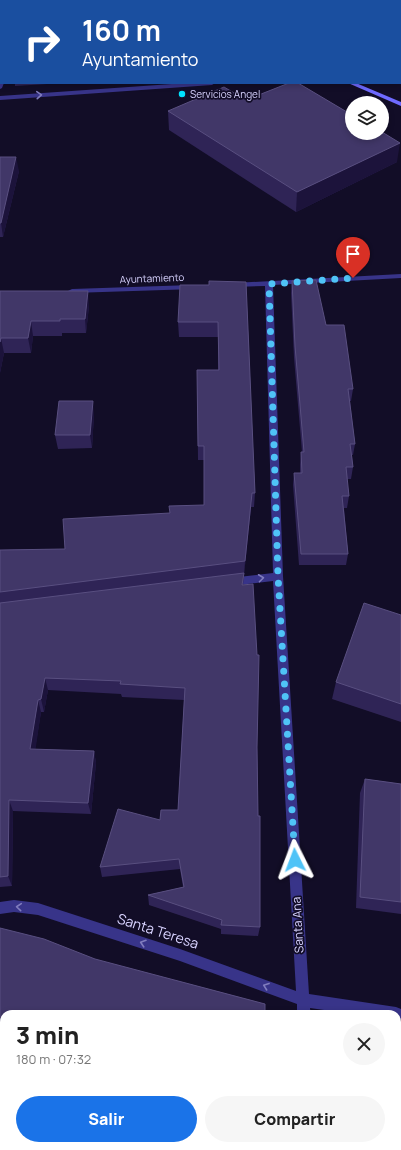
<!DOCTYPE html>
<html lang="es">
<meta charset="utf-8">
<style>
:root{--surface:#fff;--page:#f6f6f6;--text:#222;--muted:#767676;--accent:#1a73e8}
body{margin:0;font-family:Manrope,sans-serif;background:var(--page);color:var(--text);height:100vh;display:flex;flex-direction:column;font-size:15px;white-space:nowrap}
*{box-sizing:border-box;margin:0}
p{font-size:13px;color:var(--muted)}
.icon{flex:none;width:22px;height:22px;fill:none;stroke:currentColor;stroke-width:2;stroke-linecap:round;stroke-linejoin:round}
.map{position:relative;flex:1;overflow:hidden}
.details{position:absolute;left:0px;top:1010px;width:401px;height:140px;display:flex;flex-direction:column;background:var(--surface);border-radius:12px 12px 0 0;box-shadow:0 2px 6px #0003}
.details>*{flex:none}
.top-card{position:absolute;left:0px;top:0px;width:401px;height:84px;box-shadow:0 2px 6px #0003;background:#1a4fa0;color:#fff;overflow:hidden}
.tools{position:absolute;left:345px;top:96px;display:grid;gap:8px}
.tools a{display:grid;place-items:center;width:44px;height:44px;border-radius:50%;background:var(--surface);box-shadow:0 2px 6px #0003;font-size:20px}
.pin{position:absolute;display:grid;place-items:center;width:34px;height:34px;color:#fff;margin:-41px -17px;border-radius:50% 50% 50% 0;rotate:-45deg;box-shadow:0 0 4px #0007}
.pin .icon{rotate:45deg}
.me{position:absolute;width:44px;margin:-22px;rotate:357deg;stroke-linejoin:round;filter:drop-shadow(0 0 3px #0008)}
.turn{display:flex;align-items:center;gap:14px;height:84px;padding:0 16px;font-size:18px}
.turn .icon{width:52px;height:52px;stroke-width:2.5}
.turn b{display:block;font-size:28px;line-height:34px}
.round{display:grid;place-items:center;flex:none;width:42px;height:42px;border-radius:21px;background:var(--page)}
.overview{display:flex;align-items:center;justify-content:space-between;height:68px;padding:0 16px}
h1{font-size:24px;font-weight:800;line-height:30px}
.action{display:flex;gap:8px;margin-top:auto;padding:8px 16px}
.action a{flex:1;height:46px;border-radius:24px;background:var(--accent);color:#fff;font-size:16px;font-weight:800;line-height:46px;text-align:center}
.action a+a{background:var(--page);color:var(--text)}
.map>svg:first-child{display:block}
</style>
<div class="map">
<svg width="401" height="1150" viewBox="0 0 401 1150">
<rect width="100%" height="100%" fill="#120d27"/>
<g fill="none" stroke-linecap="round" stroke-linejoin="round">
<g fill="#383489" fill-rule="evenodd">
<rect x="301" y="0" width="6" height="1"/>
<rect x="400" y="54" width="1" height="4"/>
<polygon points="0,81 4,83 2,88 0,89"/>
<polygon points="186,83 215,83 212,85 0,100 0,96"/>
<polygon points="401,274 401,278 273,285 283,576 309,994 396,1007 401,1009 401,1019 397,1020 397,1014 352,1014 310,1008 311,1014 297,1014 297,1004 180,961 38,915 14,912 0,914 0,902 14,900 38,903 180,949 296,991 273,581 230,586 226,585 225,582 226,579 230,578 273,573 265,286 234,287 230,285 234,283"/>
<polygon points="192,285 196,287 195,289 72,293 68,291 72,289"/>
<polygon points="307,1146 321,1146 322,1150 308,1150"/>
</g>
<polygon fill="#6f6aff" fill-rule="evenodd" points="348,83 356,83 401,102 401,106"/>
</g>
<g fill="#2f2456">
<polygon points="0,0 288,0 288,1 1,1 1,80 0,80"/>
<polygon points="5,83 63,83 15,86 15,84 5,84"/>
<polygon points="246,100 397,162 296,212 169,130 168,111"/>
<polygon points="0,157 19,171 3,237 0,237"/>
<polygon points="292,281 326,325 353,389 351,401 350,401 355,444 353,455 352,455 353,467 351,479 347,479 349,496 347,508 344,508 348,554 346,565 299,565 293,485 294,473 300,473 300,464 301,452 302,452 294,358 291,293"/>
<polygon points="246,282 255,493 254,507 251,507 243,585 257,747 260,927 258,936 221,934 221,929 149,905 148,895 183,887 180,869 102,877 100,867 160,820 178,810 184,700 122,697 121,694 48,690 44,712 41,712 35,749 94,751 96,763 91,814 13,811 12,886 0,887 0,550 65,549 170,513 204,505 204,460 198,460 197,370 218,370 218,337 179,337 178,322 209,285"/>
<polygon points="0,291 89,306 86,333 62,333 62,336 33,336 31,353 4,353 0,373"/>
<polygon points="94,415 92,448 58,449 55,435"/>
<polygon points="401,615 401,722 332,699 336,682"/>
<polygon points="365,779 401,784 401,914 356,908 360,793"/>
<polygon points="0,928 4,1014 4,1140 0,1139"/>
<polygon points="397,1059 401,1060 401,1122 400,1123 397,1123"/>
</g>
<g fill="#1c133b">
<polygon points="400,143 397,162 296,212 297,192"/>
<polygon points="16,157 19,171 3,237 1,223"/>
<polygon points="88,291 89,306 86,333 85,319"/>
<polygon points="31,321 33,336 31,353 28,338"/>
<polygon points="1,338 4,353 0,373 0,342"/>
<polygon points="93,401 94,415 92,448 90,435"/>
<polygon points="252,493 251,507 244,575 245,561"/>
<polygon points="45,678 48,690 44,712 41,699"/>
<polygon points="38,700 41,712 34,760 30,749"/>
<polygon points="94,751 96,763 91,814 88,803"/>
<polygon points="9,800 13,811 12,886 8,876"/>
</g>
<g fill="#413768" stroke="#594f80">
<polygon points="0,0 287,0 287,1 1,1 1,67 0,67"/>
<polygon points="289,83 298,83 352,115 352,133 382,133 382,132 400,143 297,192 168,111 224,87 246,100"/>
<polygon points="0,157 16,157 1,223 0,223"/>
<polygon points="316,280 326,325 344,325 353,389 348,389 355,444 350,444 353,467 346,467 349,496 342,496 348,554 301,554 294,473 302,473 301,452 304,452 295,346 292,281"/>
<polygon points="209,281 246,282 255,493 252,493 245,561 0,592 0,550 65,549 63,519 170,513 169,506 204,505 204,446 198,446 197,370 219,370 218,322 178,322 180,285 209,285"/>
<polygon points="0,291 88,291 85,319 60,319 60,321 31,321 28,338 1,338 0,342"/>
<polygon points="59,401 93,401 90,435 55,435"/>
<polygon points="244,573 242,585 253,584 257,655 259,655 257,747 258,816 260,816 260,927 221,925 222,920 148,895 184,887 179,859 100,867 118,809 160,820 161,810 178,810 185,688 120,684 121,681 45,678 41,699 38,700 30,749 94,751 88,803 9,800 8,876 0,877 0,603"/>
<polygon points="364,603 401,615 401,704 336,682"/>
<polygon points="365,779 401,784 401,902 360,897"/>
<polygon points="0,928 44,939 95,959 265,1004 265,1014 4,1014 4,1134 0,1134"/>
<polygon points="397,1059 401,1060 401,1118 397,1117"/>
<polygon points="31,1146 38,1146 44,1150 29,1150"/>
<rect x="144" y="1146" width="125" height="4"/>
</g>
<defs><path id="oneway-chevron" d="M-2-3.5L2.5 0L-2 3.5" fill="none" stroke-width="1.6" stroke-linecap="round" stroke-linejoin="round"/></defs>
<g stroke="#807cbe">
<use href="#oneway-chevron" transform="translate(39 95) rotate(-4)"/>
<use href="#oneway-chevron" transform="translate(261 578) rotate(-7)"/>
<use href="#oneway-chevron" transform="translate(19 907) rotate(-175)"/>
<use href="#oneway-chevron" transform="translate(143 943) rotate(-162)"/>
<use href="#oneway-chevron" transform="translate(266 986) rotate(-160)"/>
</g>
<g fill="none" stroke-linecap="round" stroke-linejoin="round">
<polyline stroke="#4fc3f7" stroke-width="7" stroke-dasharray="0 12.6" points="295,860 278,576 269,284 353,278"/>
</g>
<circle fill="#00e1fe" stroke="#120d27" stroke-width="1.5" cx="182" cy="94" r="4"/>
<g text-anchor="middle" stroke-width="3.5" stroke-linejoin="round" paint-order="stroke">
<g font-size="10" fill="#d8d3ff" stroke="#120d27" text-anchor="start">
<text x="190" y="98">Servicios Angel</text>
</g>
<g font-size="10" fill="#d8d3ff" stroke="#120d27">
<text transform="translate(152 278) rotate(-2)" y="4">Ayuntamiento</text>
</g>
<g font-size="12" fill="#d8d3ff" stroke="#120d27">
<text transform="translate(298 925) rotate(-93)" y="4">Santa Ana</text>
</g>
<g font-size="14" fill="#d8d3ff" stroke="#120d27">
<text transform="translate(158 931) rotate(18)" y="5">Santa Teresa</text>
</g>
</g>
</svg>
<div class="tools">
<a><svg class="icon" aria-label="layers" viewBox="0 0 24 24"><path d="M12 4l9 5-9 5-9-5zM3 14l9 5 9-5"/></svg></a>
</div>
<div class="pin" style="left:353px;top:278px;background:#d93025"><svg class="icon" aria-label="arrive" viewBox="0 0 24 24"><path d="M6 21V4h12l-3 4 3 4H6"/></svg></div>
<svg class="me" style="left:295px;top:860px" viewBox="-20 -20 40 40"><path d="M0-17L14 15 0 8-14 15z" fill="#4fc3f7" stroke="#fff" stroke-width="4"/></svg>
<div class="top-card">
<div class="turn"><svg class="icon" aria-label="right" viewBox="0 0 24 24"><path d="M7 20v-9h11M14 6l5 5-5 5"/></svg><div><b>160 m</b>Ayuntamiento</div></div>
</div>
<section class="details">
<div class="overview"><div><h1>3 min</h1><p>180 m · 07:32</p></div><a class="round"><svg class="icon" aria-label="close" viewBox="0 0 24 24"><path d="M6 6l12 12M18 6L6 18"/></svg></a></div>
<div class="action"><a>Salir</a><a>Compartir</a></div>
</section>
</div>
